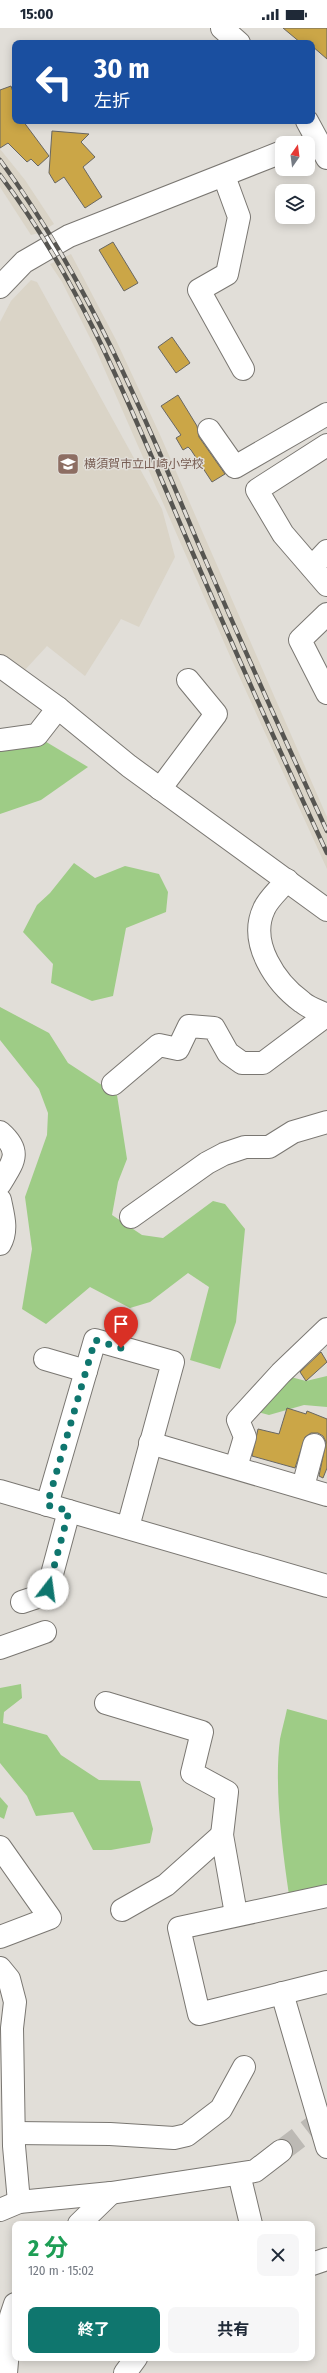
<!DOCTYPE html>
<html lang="ja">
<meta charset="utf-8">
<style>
:root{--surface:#fff;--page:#f6f6f7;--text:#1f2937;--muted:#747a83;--accent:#0f766e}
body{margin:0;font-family:"Fira Sans Condensed","Noto Sans JP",sans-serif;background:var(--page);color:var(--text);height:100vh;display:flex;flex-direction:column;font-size:15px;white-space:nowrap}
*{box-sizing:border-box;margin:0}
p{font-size:13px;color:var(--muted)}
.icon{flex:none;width:22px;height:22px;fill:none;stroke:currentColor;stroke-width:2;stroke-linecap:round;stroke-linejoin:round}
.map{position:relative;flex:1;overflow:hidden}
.side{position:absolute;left:12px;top:2193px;width:303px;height:140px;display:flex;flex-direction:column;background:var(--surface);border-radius:8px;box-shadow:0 2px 10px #0003}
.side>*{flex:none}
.banner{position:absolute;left:12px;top:12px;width:303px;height:84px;border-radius:8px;box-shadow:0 2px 10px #0003;background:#1a4fa0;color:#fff;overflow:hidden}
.needle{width:26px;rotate:14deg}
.tools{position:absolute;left:275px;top:108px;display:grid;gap:8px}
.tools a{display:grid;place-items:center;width:40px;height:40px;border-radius:8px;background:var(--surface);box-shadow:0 2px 10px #0003;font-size:20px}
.pin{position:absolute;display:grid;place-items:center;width:34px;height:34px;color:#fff;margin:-41px -17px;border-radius:50% 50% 50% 0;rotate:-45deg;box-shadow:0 0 4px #0007}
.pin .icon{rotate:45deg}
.me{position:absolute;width:44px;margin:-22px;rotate:15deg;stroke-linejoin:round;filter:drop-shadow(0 0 3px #0008)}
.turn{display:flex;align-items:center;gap:14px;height:84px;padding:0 16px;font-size:18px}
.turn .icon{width:52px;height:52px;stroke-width:2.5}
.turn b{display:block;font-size:28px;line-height:34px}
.round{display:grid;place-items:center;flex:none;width:42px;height:42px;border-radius:8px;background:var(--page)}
.headline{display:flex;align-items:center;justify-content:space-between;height:68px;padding:0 16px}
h1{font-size:24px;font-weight:700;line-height:30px;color:#1e9e55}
.primary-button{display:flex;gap:8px;margin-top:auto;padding:8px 16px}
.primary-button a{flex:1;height:46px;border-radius:8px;background:var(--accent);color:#fff;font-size:16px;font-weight:700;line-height:46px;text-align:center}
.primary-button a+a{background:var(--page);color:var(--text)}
.status{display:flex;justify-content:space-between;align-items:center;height:28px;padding:0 20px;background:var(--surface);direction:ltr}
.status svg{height:11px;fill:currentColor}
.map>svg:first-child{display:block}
</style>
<div class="status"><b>15:00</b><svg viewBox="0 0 49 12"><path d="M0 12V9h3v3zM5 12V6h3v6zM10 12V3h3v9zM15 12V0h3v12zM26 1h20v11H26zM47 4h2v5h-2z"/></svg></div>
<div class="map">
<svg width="327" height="2345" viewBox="0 0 327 2345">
<rect width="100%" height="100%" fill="#e1ded8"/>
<g fill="#dad4c7">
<polygon points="0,121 25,152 54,196 39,205 31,207 0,159"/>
<polygon points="71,226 116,312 161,409 327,789 327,841 230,628 96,322 62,254 50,236"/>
<polygon points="31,252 37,254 162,481 175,529 139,599 121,591 85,648 47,618 23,644 0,631 0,294 11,273"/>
</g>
<g fill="#9ecc86">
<polygon points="43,712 88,739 41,772 0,786 0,715"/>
<polygon points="74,835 95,850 125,838 159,846 168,864 166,884 126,900 113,968 92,973 51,955 53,936 23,904 37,877 50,865"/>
<polygon points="0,979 49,1005 68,1035 117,1067 127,1131 118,1154 112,1187 142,1207 163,1210 213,1173 225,1176 245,1201 236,1294 220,1341 190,1332 209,1259 188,1245 150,1274 130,1280 90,1259 46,1296 22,1281 32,1221 25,1169 47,1107 48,1085 39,1061 0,1012"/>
<polygon points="287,1348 306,1353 327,1348 327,1379 304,1377 269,1387 254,1383"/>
<polygon points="21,1656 22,1670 4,1684 3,1695 47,1707 61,1727 99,1752 140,1753 153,1801 150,1815 111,1822 93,1822 73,1784 36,1788 27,1768 0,1735 0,1660"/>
<path d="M287,1681L327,1692V1857L289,1867C282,1819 274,1758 280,1711C282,1701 285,1691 287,1681Z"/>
<polygon points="0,1769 8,1778 4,1791 0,1789"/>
</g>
<g fill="#cba647" stroke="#696762">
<polygon points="283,0 327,0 327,31 312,18 312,15 301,15"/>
<polygon points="11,58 15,70 15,93 23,93 49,128 38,138 31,131 27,134 8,115 0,120 0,62"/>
<polygon points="52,103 89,106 81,114 95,129 83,139 102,169 85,180 64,149 55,155 49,145"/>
<polygon points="113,214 138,255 124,263 99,222"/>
<polygon points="172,309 190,335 176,345 158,319"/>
<polygon points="178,367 197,398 199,409 225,446 212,454 191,422 188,419 183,422 176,410 181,407 161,378"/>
<polygon points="321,1324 327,1334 306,1353 300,1344"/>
<polygon points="287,1380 306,1386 307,1383 327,1391 327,1440 323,1450 319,1448 326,1414 323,1408 318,1405 311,1405 305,1409 295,1440 252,1428 258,1401 279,1406"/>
</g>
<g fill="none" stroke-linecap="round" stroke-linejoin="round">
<polyline stroke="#bcb9b4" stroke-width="22" stroke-dasharray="22 11" stroke-linecap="butt" points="281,2123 327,2088"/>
<g stroke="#7a7772" stroke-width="24">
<g id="minor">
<polyline points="222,0 239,15"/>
<polyline points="307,93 327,130"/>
<polyline points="224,148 239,189 227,246 199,262 243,341"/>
<polyline points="0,259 24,234 69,208 282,124"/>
<polyline points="209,402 235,439 327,386"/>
<polyline points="327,417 257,462 283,506 327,557"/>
<polyline points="312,539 327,523"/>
<polyline points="327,586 300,612 327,665"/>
<polyline points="0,638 58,680 129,738 327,882"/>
<polyline points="0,712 37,707 58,680"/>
<polyline points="160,761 216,686 188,652"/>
<path d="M287,852C280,861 268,871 264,881C248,915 276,955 302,974C309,980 319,983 327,987"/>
<polyline points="113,1056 159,1017 178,1021 189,998 214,1000 228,1025 242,1035 263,1035 327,987"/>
<path d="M0,1104C23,1124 13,1134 0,1156"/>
<path d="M0,1172C3,1187 8,1202 0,1216"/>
<polyline points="131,1189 207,1135 224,1126 245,1119 269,1119 293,1104 327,1094"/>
<polyline points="45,1331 86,1343"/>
<polyline points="150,1415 327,1467"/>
<polyline points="236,1439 245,1409 238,1392 281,1345 327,1301"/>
<polyline points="303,1459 314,1417"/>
<polyline points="0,1463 327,1558"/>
<polyline points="47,1477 95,1312 173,1334 128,1499"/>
<polyline points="22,1574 40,1568 48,1561 69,1483"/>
<polyline points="0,1620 45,1604"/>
<polyline points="106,1675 202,1704 192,1745 227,1764 222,1807 236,1886"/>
<polyline points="0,1819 50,1890 0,1909"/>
<polyline points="327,1868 179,1900 199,1986 327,1954"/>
<polyline points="122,1882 166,1857 222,1807"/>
<polyline points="0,1940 9,1951 15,1974 12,2000 14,2118 19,2174"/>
<polyline points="282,1965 327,2119"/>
<polyline points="14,2105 110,2106 174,2110 187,2107 221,2081 244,2039"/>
<polyline points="239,2146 251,2196"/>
<polyline points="0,2182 19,2174 111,2165 255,2143 281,2123"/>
<polyline points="79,2196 111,2165"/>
<polyline points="312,2236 327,2231"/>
<polyline points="6,2345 11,2288 15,2276"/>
<polyline points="125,2345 136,2330"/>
</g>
</g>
<use href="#minor" stroke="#fff" stroke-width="22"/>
<g stroke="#565551" stroke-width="4.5">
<g id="rail">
<path d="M0,132C86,249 142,382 198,515C240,612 283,708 327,803"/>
<path d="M0,147C85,259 136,393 191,521C235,623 280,724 327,825"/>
</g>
</g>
<use href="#rail" stroke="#e1ded8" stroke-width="3" stroke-dasharray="9" stroke-linecap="butt"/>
</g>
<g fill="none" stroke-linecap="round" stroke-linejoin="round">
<polyline stroke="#0f766e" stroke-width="7" stroke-dasharray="0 12.6" points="48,1561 69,1483 47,1477 95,1312 121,1320"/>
</g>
<defs>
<g id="school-square" transform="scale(1.15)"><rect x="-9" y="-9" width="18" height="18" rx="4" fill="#8d6e63" stroke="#e1ded8"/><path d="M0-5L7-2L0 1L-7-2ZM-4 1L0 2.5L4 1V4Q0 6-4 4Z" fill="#fff"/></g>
</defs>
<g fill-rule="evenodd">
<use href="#school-square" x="68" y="436"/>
</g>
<g text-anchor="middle" stroke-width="3" stroke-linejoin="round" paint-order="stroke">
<g font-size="12" fill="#785e54" stroke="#e1ded8" text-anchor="start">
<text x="84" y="440">横須賀市立山崎小学校</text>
</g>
</g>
</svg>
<div class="tools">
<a><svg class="needle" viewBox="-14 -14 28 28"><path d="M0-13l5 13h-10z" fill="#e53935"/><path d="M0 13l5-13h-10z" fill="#747a83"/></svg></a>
<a><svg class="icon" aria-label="layers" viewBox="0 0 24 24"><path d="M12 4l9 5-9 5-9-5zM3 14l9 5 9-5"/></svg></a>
</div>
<div class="pin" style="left:121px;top:1320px;background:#d93025"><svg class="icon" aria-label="arrive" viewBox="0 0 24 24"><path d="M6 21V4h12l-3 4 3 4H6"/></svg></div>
<svg class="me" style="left:48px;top:1561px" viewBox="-20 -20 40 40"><circle r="19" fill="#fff"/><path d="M0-13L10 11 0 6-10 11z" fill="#0f766e"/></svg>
<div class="banner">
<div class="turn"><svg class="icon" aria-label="left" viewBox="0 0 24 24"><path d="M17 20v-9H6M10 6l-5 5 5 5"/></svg><div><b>30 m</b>左折</div></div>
</div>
<section class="side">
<div class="headline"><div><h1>2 分</h1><p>120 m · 15:02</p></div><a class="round"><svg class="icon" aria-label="close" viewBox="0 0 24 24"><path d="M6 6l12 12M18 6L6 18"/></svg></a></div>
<div class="primary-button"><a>終了</a><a>共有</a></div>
</section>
</div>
